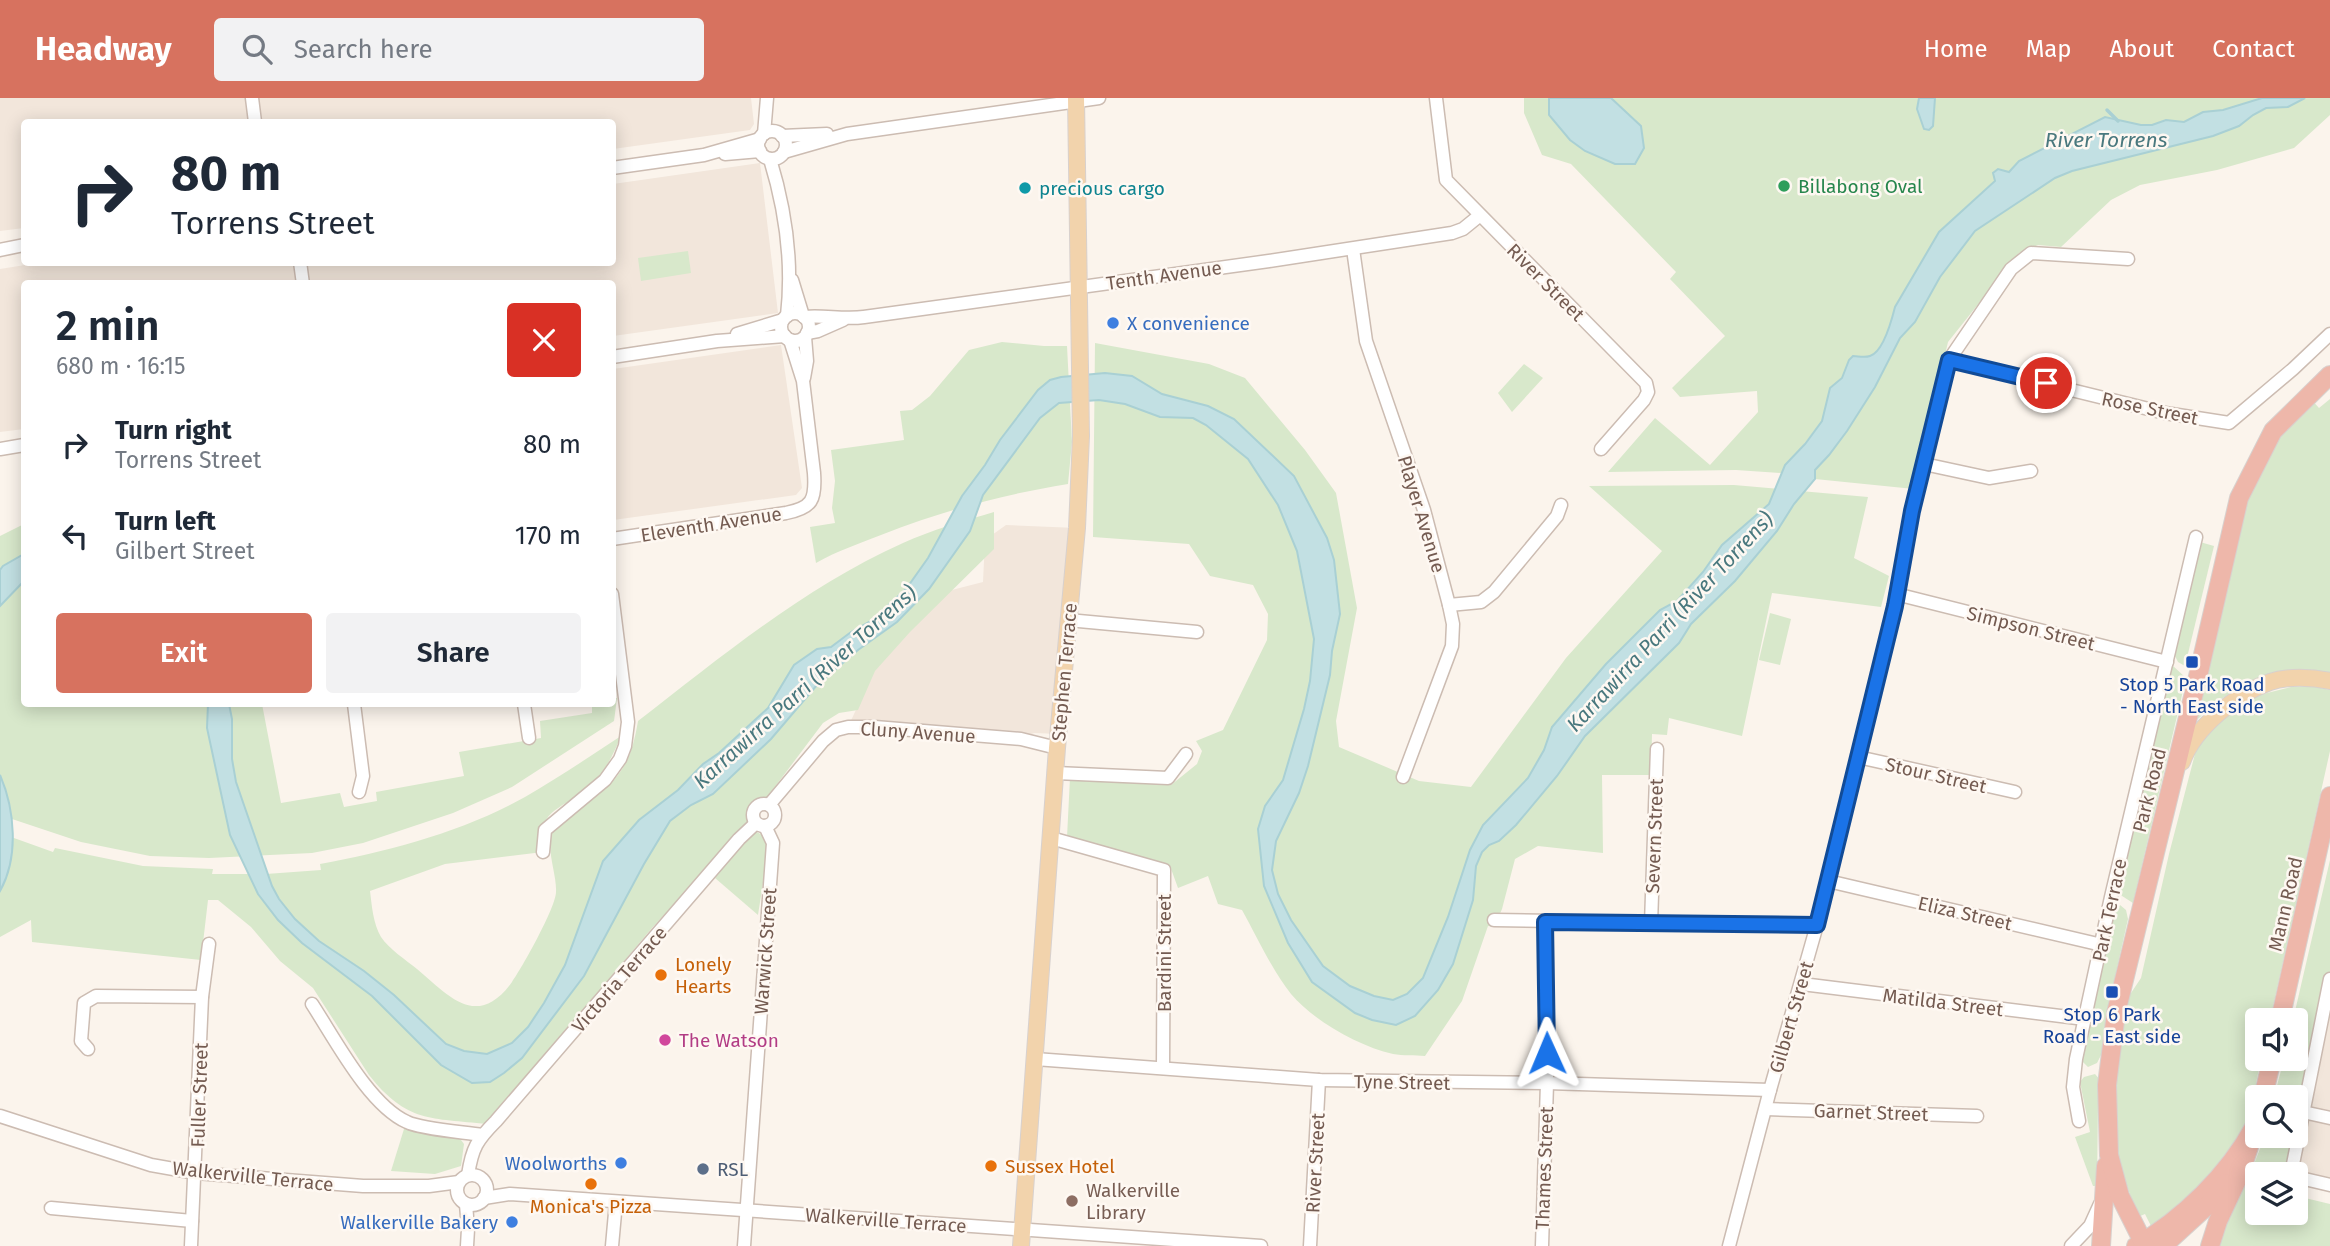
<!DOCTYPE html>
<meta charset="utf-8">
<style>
:root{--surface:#fff;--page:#f2f2f3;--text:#1f2937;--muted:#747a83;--accent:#d7725f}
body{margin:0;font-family:"Fira Sans",sans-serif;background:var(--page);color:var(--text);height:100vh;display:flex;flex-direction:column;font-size:26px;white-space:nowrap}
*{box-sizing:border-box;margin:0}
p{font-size:23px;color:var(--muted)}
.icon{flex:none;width:38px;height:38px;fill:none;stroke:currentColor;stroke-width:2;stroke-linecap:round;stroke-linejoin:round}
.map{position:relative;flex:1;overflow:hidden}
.drawer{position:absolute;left:21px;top:182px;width:595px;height:427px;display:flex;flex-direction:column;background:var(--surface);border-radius:7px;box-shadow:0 4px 18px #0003}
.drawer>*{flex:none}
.hud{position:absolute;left:21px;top:21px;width:595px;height:147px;border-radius:7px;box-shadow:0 4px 18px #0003;background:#fff;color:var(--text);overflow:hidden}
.fabs{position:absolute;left:2245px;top:910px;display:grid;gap:14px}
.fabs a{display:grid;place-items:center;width:63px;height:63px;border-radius:7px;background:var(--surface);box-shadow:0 4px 18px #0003;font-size:35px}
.pin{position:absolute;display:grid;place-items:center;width:60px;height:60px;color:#fff;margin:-30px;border:4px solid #fff;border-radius:50%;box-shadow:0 2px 7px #0007}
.me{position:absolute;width:77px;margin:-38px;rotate:359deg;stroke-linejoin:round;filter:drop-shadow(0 0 5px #0008)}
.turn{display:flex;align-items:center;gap:24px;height:147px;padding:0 35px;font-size:32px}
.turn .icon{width:91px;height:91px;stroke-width:2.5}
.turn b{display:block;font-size:49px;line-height:60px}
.round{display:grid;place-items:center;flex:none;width:74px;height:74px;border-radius:7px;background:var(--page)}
.head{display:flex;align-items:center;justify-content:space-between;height:119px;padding:0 35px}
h1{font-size:42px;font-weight:600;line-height:52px}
.action{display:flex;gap:14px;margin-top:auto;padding:14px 35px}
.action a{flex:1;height:80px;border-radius:7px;background:var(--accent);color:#fff;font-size:28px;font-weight:600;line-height:80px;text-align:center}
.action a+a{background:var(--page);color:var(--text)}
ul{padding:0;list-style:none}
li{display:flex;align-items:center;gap:21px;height:91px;padding:0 35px}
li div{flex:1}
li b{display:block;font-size:26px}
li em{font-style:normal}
header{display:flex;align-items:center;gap:42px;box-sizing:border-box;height:98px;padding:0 35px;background:var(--accent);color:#fff}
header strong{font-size:33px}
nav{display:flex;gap:38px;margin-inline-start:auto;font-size:24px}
.search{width:490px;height:63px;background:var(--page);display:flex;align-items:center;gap:18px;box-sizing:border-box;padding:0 24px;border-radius:7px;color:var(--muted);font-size:26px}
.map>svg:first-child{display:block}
</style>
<header>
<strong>Headway</strong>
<div class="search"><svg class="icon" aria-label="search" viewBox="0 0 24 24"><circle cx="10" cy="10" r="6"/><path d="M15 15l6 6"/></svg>Search here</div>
<nav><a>Home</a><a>Map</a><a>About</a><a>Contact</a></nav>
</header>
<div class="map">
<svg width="2330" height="1148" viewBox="0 0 2330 1148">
<rect width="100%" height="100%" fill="#fbf4ec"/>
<g fill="#f2e6db">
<polygon points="0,0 751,0 754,26 750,32 613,51 612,24 24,24 24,130 0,133"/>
<polygon points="760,65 778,215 613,238 612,186 24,186 24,331 0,334 0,171 44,164 612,164 613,86"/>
<polygon points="781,247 802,390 796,397 613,422 613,271"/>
<polygon points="1006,427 1077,430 1059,636 1034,635 1021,641 848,629 880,560 944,494 983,484 985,442"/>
<polygon points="2330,881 2330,1087 2296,1079"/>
</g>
<g fill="#d8e8cb">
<path d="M1524,0H2262L2223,12L2203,14L2184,24L2166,22L2152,27H2141L2105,19L2019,63L2009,74L1998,71L1993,75L1995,83L1939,134L1895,209C1892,221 1883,254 1870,258C1862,261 1857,257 1849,262L1842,280L1830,290L1822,323L1781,375L1736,372L1608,374L1655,320L1710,367L1758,314L1757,293L1680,299L1672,290L1725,238L1670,181L1676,174L1571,66L1542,57L1524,15Z"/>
<polygon points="2305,0 2330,0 2330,17 2294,50 2217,72 2140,87 2111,102 2061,149 2038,147 2019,155 1948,244 1914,391 1815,381 1815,372 1829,357 1875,289 1900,240 1915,224 1940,179 1975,133 2054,80 2072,73 2213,38 2239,28 2253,17 2266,10 2288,9"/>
<polygon points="688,153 691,175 641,183 638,160"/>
<path d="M1002,244L1044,248H1067L1072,344L1068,386C1001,397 945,412 881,437C858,446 837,453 816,465L810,429L835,425L832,410L835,383L831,352L904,342L900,313L912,312L930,298L969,252Z"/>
<path d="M1095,245L1209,266L1245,280L1305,352L1336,395L1357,510L1336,623L1339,649L1419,683L1471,689L1566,560L1662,453L1589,388L1734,387L1868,399L1854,460L1889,478L1881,509L1772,495L1742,638L1669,620L1667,637L1652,636L1651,677H1602L1603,755L1538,748L1515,761L1502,811L1494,829L1488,828L1462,903L1425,958C1415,957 1403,958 1393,956C1358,948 1314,923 1291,896C1273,874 1256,837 1242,812L1218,806L1208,778L1178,790L1170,768L1067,739L1070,680L1171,687L1197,666L1202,653L1196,643L1223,632L1267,542L1268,516L1253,487L1210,478L1189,446L1093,439Z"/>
<polygon points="1524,266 1543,280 1512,314 1498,295"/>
<path d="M2310,300L2319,310L2330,301V580C2271,582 2244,575 2198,621L2196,619L2242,400L2281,332Z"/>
<path d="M994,414V451L910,534L875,573L858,612L839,615L823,625L765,702L751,710L749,724L652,830L487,1026C431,1020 407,1025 369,977L313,890L280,863L251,829L218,802H208L201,862L32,844L31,822L0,839V735L53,754L55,750L143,768L213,771L212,776H266L321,772L320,766C390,753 462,734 525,699C558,680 589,659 621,638C614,655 606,672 593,685C567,712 534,708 543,754L445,766L370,793C372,809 373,825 381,839C389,851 406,862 417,871C449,898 477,932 512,884C522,870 556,809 556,794C557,775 544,748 554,731C560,721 573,715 583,708C619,683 631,666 638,623C722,558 805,489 903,445C932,432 963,423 994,414Z"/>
<polygon points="24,426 24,606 262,606 281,705 340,695 344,709 377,703 376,694 464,678 459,654 541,640 540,623 592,615 592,606 612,606 613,600 617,600 614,623 512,689 453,715 363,745 312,755 209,760 150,758 81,744 0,717 0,438"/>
<polygon points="2200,444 2214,448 2185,568 2178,564 2174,556"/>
<polygon points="1770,515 1791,521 1780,567 1759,562"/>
<polygon points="2172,567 2186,580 2133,805 2119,796"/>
<path d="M2311,588L2330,592V653L2270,922H2258V961H2261C2256,983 2253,1009 2244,1030C2226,1066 2186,1108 2151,1128L2145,1116L2138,1119L2119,1065L2113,989L2129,898L2141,880L2169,756L2196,652L2213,630L2229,614L2259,597L2291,589Z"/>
<polygon points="755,733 766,739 767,759 758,817 715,780 748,737"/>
<polygon points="2330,762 2330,881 2291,1076 2258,1076 2258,1115 2296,1115 2296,1092 2302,1095 2301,1099 2330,1106 2330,1148 2217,1148 2230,1115 2250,1076 2265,1038 2296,1038 2296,999 2274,999 2284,961 2296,961 2296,922 2293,922"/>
<polygon points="2120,807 2126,812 2128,821 2106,919 2102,955 2097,965 2088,969 2082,963 2081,958 2114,816"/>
<polygon points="2095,976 2101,983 2098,1004 2097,1088 2093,1088 2075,1039 2090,1034 2080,984 2084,979"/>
<polygon points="404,1031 458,1038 464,1046 461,1068 435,1076 391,1073"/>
</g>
<g fill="#c2e0e3" stroke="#a9d0d4" stroke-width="2">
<polygon points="1549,0 1611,0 1641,28 1644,50 1635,66 1615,66 1585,53 1570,42 1549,17"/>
<polygon points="1919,0 1935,0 1933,28 1929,32 1924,31 1917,11"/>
<path d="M2262,0H2305L2288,9L2266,10L2253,17L2239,28L2213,38L2072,73L2055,80L1975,133L1940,179L1915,224L1900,240L1875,289L1847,333L1829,357L1815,372V381L1794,406L1777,433L1735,483L1691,526L1679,545L1585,638L1557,678L1516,727L1499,743L1489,747L1482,754L1476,768L1473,802L1453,866L1438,892L1415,918L1396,927L1372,922L1355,915L1312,884L1288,845L1264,788L1258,731L1265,708L1283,682L1304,611L1310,583L1314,541L1297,453L1278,407L1248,361L1206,327L1193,320L1160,319L1125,306L1099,302L1059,305L1040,320L983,397L970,433L929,491L897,524L858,552L817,587L771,641L713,696L691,707L670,723L644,766L584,878L522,960L504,975L490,984L472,985L441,967L372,898L302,845L278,822L258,796L230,737L207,630L208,606H229L232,621V661L236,684L272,788L279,801L295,821L319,843L364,873L394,897L446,946L464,953L487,956L512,945L528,929L544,905L565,867L603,763L639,722L678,692L703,666L719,655L768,610L794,567L817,551L831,549L851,534L871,523L906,491L928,460L962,398L985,367L1000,342L1038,292L1050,282L1061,279L1105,275L1132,278L1162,296L1208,308L1234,321L1294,378L1327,440L1334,462L1340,516L1332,553L1330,577L1308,668L1299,695L1276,743L1272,772L1278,796L1291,822L1323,868L1350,888L1374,898L1393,902L1407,896L1423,880L1448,819L1470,752L1483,727L1528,680L1544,652L1552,629L1606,566L1660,512L1677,503L1703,474L1722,447L1769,406L1785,367L1805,346L1822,323L1830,290L1842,280L1849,262L1853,258C1858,258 1864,260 1870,258C1883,254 1892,221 1895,209L1939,134L1995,83L1993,75L1998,71L2009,74L2019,63L2105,19L2141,27H2152L2166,22L2184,24L2203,14L2223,12Z"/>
<polygon points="24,456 24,483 0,508 0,472 3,468"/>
<path d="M0,677C15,712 19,759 0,793Z"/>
</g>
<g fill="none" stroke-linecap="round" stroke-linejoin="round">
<polyline stroke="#a9d0d4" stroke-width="3.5" points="2107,12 2118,23"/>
<g stroke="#ccbcb2" stroke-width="15">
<g id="minor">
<polyline points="252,0 255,24"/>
<polyline points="1436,0 1446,82 1646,285 1648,294 1644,302 1601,351"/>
<circle cx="772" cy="47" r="14"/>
<polyline points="764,36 767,0"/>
<polyline points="782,38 827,36"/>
<polyline points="784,54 847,36 1099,0"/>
<polyline points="725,56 760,53"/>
<path d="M770,61C785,110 793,166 787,218"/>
<polyline points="612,70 704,57 760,41"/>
<polyline points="1353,151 1366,243 1424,412 1449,507 1453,526 1452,548 1403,679"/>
<polyline points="0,152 24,147"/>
<polyline points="300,164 303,186"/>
<polyline points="792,182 803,218"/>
<circle cx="795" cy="229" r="14"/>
<path d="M804,219C825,217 844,222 864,219L1269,163L1452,135L1463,131L1479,118"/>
<polyline points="807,235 818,233 843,222"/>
<polyline points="737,236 783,222"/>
<polyline points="612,259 717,243 785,238"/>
<polyline points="1949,262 2165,315 2229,325 2293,271 2330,236"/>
<polyline points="804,280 807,263 805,239"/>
<polyline points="0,351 24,347"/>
<polyline points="1924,366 1989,380 2031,373"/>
<path d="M612,441L786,415C812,410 816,402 814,375L803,283L790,242"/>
<polyline points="1896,496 2167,564"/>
<polyline points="1449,507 1481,504 1494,494 1557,418 1561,407"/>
<polyline points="1068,522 1197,534"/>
<polyline points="354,606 363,678 359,694"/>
<polyline points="524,606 529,640"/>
<polyline points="1858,659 2015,694"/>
<polyline points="1056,675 1168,680 1186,656"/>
<circle cx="764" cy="717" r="11"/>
<polyline points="769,707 823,643 836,632 848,629 875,629 1021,641 1057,650"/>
<polyline points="1051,740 1164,772 1163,970"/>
<polyline points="543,754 545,732 605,682 620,661 625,648 628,624 612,496"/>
<polyline points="1828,783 2102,847"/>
<polyline points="1494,822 1817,827"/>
<polyline points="1651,826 1657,651"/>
<polyline points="1802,886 2085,921"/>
<path d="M312,906C335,941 369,1007 407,1024C421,1031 463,1034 482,1037"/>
<polyline points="88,951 81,943 84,905 96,898 202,899"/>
<polyline points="1035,961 1319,982 1547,985 1770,992"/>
<polyline points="1766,1011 1977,1018"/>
<polyline points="2303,1014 2330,1020"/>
<polyline points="0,1018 151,1067 196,1075 363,1088 429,1088 459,1084"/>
<polyline points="2079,1023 2073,989 2076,961 2111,799 2196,439"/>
<polyline points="2291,1076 2330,881"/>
<circle cx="472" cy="1092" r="15"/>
<path d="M468,1077C472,1050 477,1042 496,1023L739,741L756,725"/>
<polyline points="2296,1079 2330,1087"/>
<polyline points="484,1100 510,1096 1261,1148"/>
<polyline points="466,1106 468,1131 467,1148"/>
<polyline points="51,1110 192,1123"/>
<polyline points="191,1148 202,899 209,846"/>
<polyline points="612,1148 616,1104"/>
<polyline points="744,1148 773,745 765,728"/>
<polyline points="1310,1148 1319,982"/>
<polyline points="1542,1148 1547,985 1545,824"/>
<polyline points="1729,1148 1770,992 1817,827 1895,508 1912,413 1949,262 2011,171 2031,155 2128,161"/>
<polyline points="2071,1148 2090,1128 2100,1106"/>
</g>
</g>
<g stroke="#d8d1ce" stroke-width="18">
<g id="major">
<path d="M2182,664C2194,630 2236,596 2270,584C2287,578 2312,579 2330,583"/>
<polyline points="1021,1148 1057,650 1077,430 1081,338 1076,0"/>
</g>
</g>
<g stroke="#d8d1ce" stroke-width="20">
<g id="highway">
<polyline points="2280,922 2330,698"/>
<polyline points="2263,999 2272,961"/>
<polyline points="2101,1148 2106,1068"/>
<path d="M2136,1148C2183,1121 2228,1077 2254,1029"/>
<polyline points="2145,1148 2120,1098 2109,1057 2107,987 2116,915 2199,574 2239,400 2273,333 2330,277"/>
<polyline points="2163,1148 2210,1105 2225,1085"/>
<polyline points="2210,1148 2218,1123 2240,1076 2249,1049"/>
</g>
</g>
<use href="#minor" stroke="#fff" stroke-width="12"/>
<use href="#major" stroke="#f2d3ac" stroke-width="16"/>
<use href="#highway" stroke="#eeb7aa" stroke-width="18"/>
</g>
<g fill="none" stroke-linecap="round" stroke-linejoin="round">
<g stroke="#114b97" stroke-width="18">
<polyline id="route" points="1547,955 1545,824 1817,827 1895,508 1912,413 1949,262 2046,285"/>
</g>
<use href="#route" stroke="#1a73e8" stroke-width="12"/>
</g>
<circle fill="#2e9e5b" stroke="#fef8f2" stroke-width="2.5" cx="1784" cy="88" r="7"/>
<circle fill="#0f9aa8" stroke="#fef8f2" stroke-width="2.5" cx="1025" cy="90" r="7"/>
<g fill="#3f7fe0" stroke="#fef8f2" stroke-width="2.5">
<circle cx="1113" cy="225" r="7"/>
<circle cx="621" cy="1065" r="7"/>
<circle cx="512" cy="1124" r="7"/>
</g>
<g fill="#1a4fb4" stroke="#fef8f2" stroke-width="2.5">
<rect x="2185" y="557" width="14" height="14" rx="3.5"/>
<rect x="2105" y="887" width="14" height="14" rx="3.5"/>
</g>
<g fill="#e8710a" stroke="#fef8f2" stroke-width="2.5">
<circle cx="661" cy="877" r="7"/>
<circle cx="991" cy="1068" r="7"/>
<circle cx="591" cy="1086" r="7"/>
</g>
<circle fill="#d1479c" stroke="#fef8f2" stroke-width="2.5" cx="665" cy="942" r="7"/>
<circle fill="#5c6f8a" stroke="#fef8f2" stroke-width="2.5" cx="703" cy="1071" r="7"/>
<circle fill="#8d6e63" stroke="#fef8f2" stroke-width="2.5" cx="1072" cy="1103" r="7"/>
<g text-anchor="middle" stroke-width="5" stroke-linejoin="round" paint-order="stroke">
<g font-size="19" fill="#27864d" stroke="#fef8f2" text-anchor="start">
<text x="1798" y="95">Billabong Oval</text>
</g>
<g font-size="19" fill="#0d838f" stroke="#fef8f2" text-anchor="start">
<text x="1039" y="97">precious cargo</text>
</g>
<g font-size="19" fill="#745b51" stroke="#fef8f2">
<text transform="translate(1164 177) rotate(-8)" y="7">Tenth Avenue</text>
<text transform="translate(1546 184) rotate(45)" y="7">River Street</text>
<text transform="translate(2150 310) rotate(12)" y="7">Rose Street</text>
<text transform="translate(1422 416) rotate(73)" y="7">Player Avenue</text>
<text transform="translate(711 426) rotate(-9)" y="7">Eleventh Avenue</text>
<text transform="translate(2031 530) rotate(14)" y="7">Simpson Street</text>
<text transform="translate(1064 574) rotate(-85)" y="7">Stephen Terrace</text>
<text transform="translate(918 634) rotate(4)" y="7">Cluny Avenue</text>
<text transform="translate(1936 677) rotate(13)" y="7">Stour Street</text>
<text transform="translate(2149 692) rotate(-76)" y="7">Park Road</text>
<text transform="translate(1654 738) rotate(-88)" y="7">Severn Street</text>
<text transform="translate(2285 806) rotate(-77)" y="7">Mann Road</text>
<text transform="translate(2109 812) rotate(-78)" y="7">Park Terrace</text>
<text transform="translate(1965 815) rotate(13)" y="7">Eliza Street</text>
<text transform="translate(765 853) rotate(-86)" y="7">Warwick Street</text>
<text transform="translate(1164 855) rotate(-90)" y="7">Bardini Street</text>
<text transform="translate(619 881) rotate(-49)" y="7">Victoria Terrace</text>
<text transform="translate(1943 904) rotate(7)" y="7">Matilda Street</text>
<text transform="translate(1791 919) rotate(-74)" y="7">Gilbert Street</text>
<text transform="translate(1402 984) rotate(1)" y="7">Tyne Street</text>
<text transform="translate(199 997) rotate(-88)" y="7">Fuller Street</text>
<text transform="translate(1871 1014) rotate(2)" y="7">Garnet Street</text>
<text transform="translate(1315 1065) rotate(-87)" y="7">River Street</text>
<text transform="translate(1544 1070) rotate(-88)" y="7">Thames Street</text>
<text transform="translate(253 1078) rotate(6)" y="7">Walkerville Terrace</text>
<text transform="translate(886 1122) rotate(4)" y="7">Walkerville Terrace</text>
</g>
<g font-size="19" fill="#366cbe" stroke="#fef8f2" text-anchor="end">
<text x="1127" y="232" text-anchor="start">X convenience</text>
<text x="607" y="1072">Woolworths</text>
<text x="498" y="1131">Walkerville Bakery</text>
</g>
<g font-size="19" fill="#164399" stroke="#fef8f2">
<text x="2192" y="593">Stop 5 Park Road<tspan x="2192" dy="22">- North East side</tspan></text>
<text x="2112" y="923">Stop 6 Park<tspan x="2112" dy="22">Road - East side</tspan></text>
</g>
<g font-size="19" fill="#c56008" stroke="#fef8f2" text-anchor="start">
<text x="675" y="873">Lonely<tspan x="675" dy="22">Hearts</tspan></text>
<text x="1005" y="1075">Sussex Hotel</text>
<text x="591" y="1115" text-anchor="middle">Monica's Pizza</text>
</g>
<g font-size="19" fill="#b23c85" stroke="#fef8f2" text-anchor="start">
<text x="679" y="949">The Watson</text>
</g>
<g font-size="19" fill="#4e5e75" stroke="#fef8f2" text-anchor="start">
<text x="717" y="1078">RSL</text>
</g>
<g font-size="19" fill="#785e54" stroke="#fef8f2" text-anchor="start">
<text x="1086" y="1099">Walkerville<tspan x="1086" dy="22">Library</tspan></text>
</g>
<g font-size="21" font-style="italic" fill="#49787e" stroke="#fef8f2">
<text x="2106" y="49">River Torrens</text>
<text transform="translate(1670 524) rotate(-47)" y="7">Karrawirra Parri (River Torrens)</text>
<text transform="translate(805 589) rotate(-42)" y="7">Karrawirra Parri (River Torrens)</text>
</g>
</g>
</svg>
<div class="fabs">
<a><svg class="icon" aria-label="sound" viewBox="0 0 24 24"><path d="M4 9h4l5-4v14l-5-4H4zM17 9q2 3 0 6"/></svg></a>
<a><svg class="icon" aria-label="search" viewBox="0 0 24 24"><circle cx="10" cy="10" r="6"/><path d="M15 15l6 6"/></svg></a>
<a><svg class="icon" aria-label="layers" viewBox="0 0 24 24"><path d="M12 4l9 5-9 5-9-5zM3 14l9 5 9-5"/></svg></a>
</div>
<div class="pin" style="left:2046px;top:285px;background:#d93025"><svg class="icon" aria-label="arrive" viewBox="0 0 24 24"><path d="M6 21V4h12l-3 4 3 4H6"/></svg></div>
<svg class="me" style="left:1547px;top:955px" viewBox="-20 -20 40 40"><path d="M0-17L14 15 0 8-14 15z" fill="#1a73e8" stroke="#fff" stroke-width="4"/></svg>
<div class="hud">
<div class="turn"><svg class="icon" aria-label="right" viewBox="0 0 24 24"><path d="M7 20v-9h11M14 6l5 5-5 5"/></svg><div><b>80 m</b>Torrens Street</div></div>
</div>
<section class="drawer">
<div class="head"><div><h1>2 min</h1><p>680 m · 16:15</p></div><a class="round" style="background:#d93025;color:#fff"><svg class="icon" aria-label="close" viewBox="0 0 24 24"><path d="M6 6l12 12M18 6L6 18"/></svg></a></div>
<ul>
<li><svg class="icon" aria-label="right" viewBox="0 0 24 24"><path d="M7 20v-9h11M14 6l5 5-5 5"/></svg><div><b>Turn right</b><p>Torrens Street</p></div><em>80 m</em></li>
<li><svg class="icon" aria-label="left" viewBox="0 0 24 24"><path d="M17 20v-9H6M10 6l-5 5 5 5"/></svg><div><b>Turn left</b><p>Gilbert Street</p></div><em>170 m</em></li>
</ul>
<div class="action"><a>Exit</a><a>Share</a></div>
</section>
</div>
